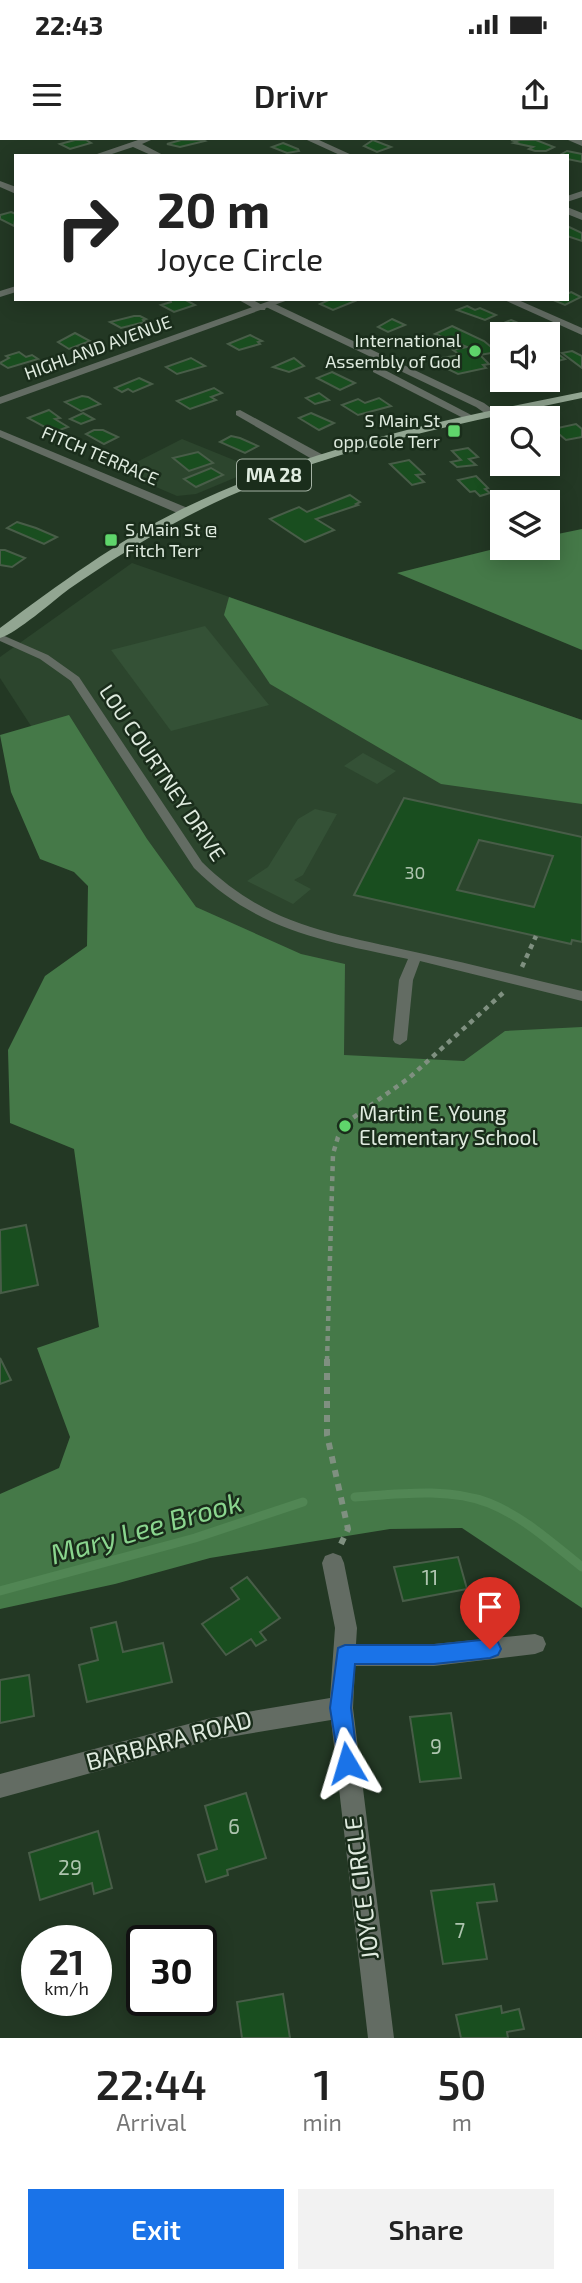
<!DOCTYPE html>
<style>
:root{--surface:#fff;--page:#f2f2f2;--text:#222;--muted:#767676;--accent:#1a73e8}
body{margin:0;font-family:"Exo 2",sans-serif;background:var(--page);color:var(--text);height:100vh;display:flex;flex-direction:column;font-size:26px;white-space:nowrap}
*{box-sizing:border-box;margin:0}
p{font-size:23px;color:var(--muted)}
.icon{flex:none;width:38px;height:38px;fill:none;stroke:currentColor;stroke-width:2;stroke-linecap:round;stroke-linejoin:round}
.map{position:relative;height:1898px;overflow:hidden}
.details{display:flex;flex-direction:column;background:var(--surface);flex:1}
.details>*{flex:none}
.top-card{position:absolute;left:14px;top:14px;width:555px;height:147px;border-radius:0px;box-shadow:0 4px 18px #0003;background:#fff;color:var(--text);overflow:hidden}
.tools{position:absolute;left:490px;top:182px;display:grid;gap:14px}
.tools a{display:grid;place-items:center;width:70px;height:70px;border-radius:0px;background:var(--surface);box-shadow:0 4px 18px #0003;font-size:35px}
.speed{position:absolute;left:21px;top:1785px;display:flex;gap:14px;font-size:35px;font-weight:700;text-align:center}
.speed>*{display:grid;place-content:center;width:91px;height:91px;border-radius:50%;background:var(--surface);box-shadow:0 4px 18px #0003;line-height:1}
.speed small{font-size:18px;font-weight:400}
.speed .limit{border:4px solid #111;border-radius:10px;background:#fff;color:#111}
.pin{position:absolute;display:grid;place-items:center;width:60px;height:60px;color:#fff;margin:-72px -30px;border-radius:50% 50% 50% 0;rotate:-45deg;box-shadow:0 0 7px #0007}
.pin .icon{rotate:45deg}
.me{position:absolute;width:77px;margin:-38px;rotate:353deg;stroke-linejoin:round;filter:drop-shadow(0 0 5px #0008)}
.turn{display:flex;align-items:center;gap:24px;height:147px;padding:0 28px;font-size:32px}
.turn .icon{width:91px;height:91px;stroke-width:2.5}
.turn b{display:block;font-size:49px;line-height:60px}
.eta{display:flex;justify-content:space-evenly;align-items:center;height:119px;text-align:center}
.eta b{font-size:42px;font-weight:600;line-height:49px}
.primary-button{display:flex;gap:14px;margin-top:auto;padding:14px 28px}
.primary-button a{flex:1;height:80px;border-radius:0px;background:var(--accent);color:#fff;font-size:28px;font-weight:600;line-height:80px;text-align:center}
.primary-button a+a{background:var(--page);color:var(--text)}
.status{display:flex;justify-content:space-between;align-items:center;height:49px;padding:0 35px;background:var(--surface);direction:ltr}
.status svg{height:19px;fill:currentColor}
header{display:flex;justify-content:space-between;align-items:center;height:91px;padding:0 28px;background:var(--surface);font-size:32px;font-weight:600}
.map>svg:first-child{display:block}
</style>
<div class="status"><b>22:43</b><svg viewBox="0 0 49 12"><path d="M0 12V9h3v3zM5 12V6h3v6zM10 12V3h3v9zM15 12V0h3v12zM26 1h20v11H26zM47 4h2v5h-2z"/></svg></div>
<header><svg class="icon" aria-label="menu" viewBox="0 0 24 24"><path d="M4 6h16M4 12h16M4 18h16"/></svg>Drivr<svg class="icon" aria-label="share" viewBox="0 0 24 24"><path d="M12 15V3M7 8l5-5 5 5M5 13v7h14v-7"/></svg></header>
<div class="map">
<svg width="582" height="1898" viewBox="0 0 582 1898">
<rect width="100%" height="100%" fill="#233824"/>
<g fill="#2c452d">
<polygon points="182,299 256,329 196,354 177,356 119,331"/>
<polygon points="132,423 582,580 582,1268 97,688 0,538 0,517"/>
</g>
<g fill="#345136">
<polygon points="205,486 269,565 171,591 111,510"/>
<polygon points="363,613 396,631 377,644 344,626"/>
<polygon points="315,669 337,674 303,735 294,740 311,749 293,764 247,741 268,727 298,679"/>
</g>
<g fill="#457948">
<polygon points="582,389 582,510 397,433 502,407 548,408 548,396"/>
<polygon points="229,457 582,580 582,664 441,644 270,544 224,475"/>
<polygon points="69,575 147,699 196,767 301,814 345,824 344,915 464,921 505,891 582,887 582,1468 462,1388 390,1389 210,1418 115,1444 0,1469 0,1354 59,1328 70,1297 37,1208 99,1187 74,1009 10,983 8,910 45,836 87,806 88,746 74,732 40,719 11,652 0,595"/>
</g>
<g fill="none" stroke-linecap="round" stroke-linejoin="round">
<g stroke="#518654" stroke-width="9">
<path d="M355,1357C397,1354 449,1347 489,1363C524,1377 553,1404 582,1427"/>
<polyline points="0,1451 195,1398 303,1362"/>
</g>
</g>
<g fill="#194e1f" stroke="#485d48" stroke-width="2" fill-rule="evenodd">
<polygon points="75,0 86,0 91,3 70,9 60,4"/>
<polygon points="181,0 203,0 205,1 180,7 167,4"/>
<polygon points="373,0 391,7 377,12 364,6"/>
<polygon points="511,0 536,0 554,7 546,11 535,11 529,9 533,7 514,3 517,2"/>
<polygon points="283,3 298,9 299,11 287,13 272,7"/>
<polygon points="567,11 582,14 582,22 567,19 567,16 560,15"/>
<polygon points="11,72 16,74 14,86 0,79 0,75"/>
<polygon points="567,86 582,93 582,101 567,96"/>
<polygon points="571,152 581,157 565,165 551,159 567,159 567,154"/>
<polygon points="184,159 195,165 174,172 161,165 171,162 170,159"/>
<polygon points="331,159 352,159 355,161 333,170 320,164"/>
<polygon points="467,166 475,170 480,168 496,175 485,180 457,170"/>
<polygon points="134,176 140,176 146,179 143,180 145,182 121,188 110,182"/>
<polygon points="392,179 405,185 388,192 378,187"/>
<polygon points="511,180 528,187 521,189 529,194 513,194 515,193 499,185"/>
<polygon points="452,186 484,201 497,212 480,215 489,224 483,225 486,228 458,234 429,220 460,215 453,210 467,207 435,194"/>
<polygon points="75,193 90,201 69,209 58,202"/>
<polygon points="250,195 262,201 258,202 260,204 239,210 228,204"/>
<polygon points="548,209 551,209 565,219 550,223"/>
<polygon points="572,211 582,216 582,228 562,213"/>
<polygon points="19,212 26,217 32,215 38,219 8,228 0,223 9,218 6,216"/>
<polygon points="191,218 205,226 177,234 166,227"/>
<polygon points="294,218 304,226 289,232 273,227"/>
<polygon points="332,232 355,243 340,250 317,238"/>
<polygon points="139,238 152,244 133,252 128,249 122,252 115,248"/>
<polygon points="214,248 222,253 211,257 216,260 190,269 177,261"/>
<polygon points="319,253 329,260 315,264 306,258"/>
<polygon points="82,256 88,257 100,264 81,271 65,262"/>
<polygon points="379,258 391,266 358,275 342,265 358,259 365,263"/>
<polygon points="49,270 60,278 55,279 68,287 54,292 28,278"/>
<polygon points="83,273 94,279 81,284 70,279"/>
<polygon points="311,273 334,283 319,290 299,278"/>
<polygon points="576,284 582,289 582,297 566,300 553,289"/>
<polygon points="94,290 103,290 118,297 104,304 86,294"/>
<polygon points="231,296 240,298 258,306 245,313 220,302"/>
<polygon points="468,308 478,317 469,319 476,325 457,327 451,322 461,320 452,311"/>
<polygon points="198,312 213,323 189,331 173,318"/>
<polygon points="409,320 424,334 416,335 424,342 412,345 390,324"/>
<polygon points="211,328 223,335 196,347 184,339"/>
<polygon points="476,336 488,348 485,349 490,353 480,356 475,351 470,352 458,340"/>
<polygon points="350,355 360,362 356,364 358,365 316,379 334,390 305,402 270,379 299,367 307,372"/>
<polygon points="17,382 36,388 57,397 44,404 7,388"/>
<polygon points="0,410 5,410 25,418 12,427 0,425"/>
<path d="M404,658L582,697V802L572,800L571,804L354,755ZM479,700L553,716L534,767L457,750Z"/>
<polygon points="26,1085 38,1145 1,1153 0,1090"/>
<polygon points="0,1218 11,1240 0,1244"/>
<polygon points="458,1417 467,1449 403,1461 394,1427"/>
<polygon points="247,1437 280,1478 260,1492 266,1500 256,1506 251,1499 226,1515 202,1484 239,1459 231,1448"/>
<polygon points="116,1482 123,1512 163,1503 172,1542 87,1562 79,1525 98,1520 91,1488"/>
<polygon points="29,1535 34,1576 0,1583 0,1540"/>
<polygon points="451,1573 461,1638 420,1642 410,1577"/>
<polygon points="246,1653 266,1718 227,1730 228,1735 206,1742 198,1715 217,1709 205,1666"/>
<polygon points="98,1691 112,1748 94,1754 92,1743 40,1760 29,1713"/>
<polygon points="494,1744 497,1761 477,1763 487,1819 443,1824 431,1751"/>
<polygon points="283,1854 290,1898 242,1898 237,1862"/>
<polygon points="501,1866 502,1873 519,1869 524,1889 507,1892 508,1898 461,1898 456,1875"/>
</g>
<g fill="none" stroke-linecap="round" stroke-linejoin="round">
<g stroke="#7f9080" stroke-width="4.5" stroke-dasharray="5 5" stroke-linecap="butt">
<polyline points="522,827 536,796"/>
<polyline points="327,1221 333,1014 338,997 347,982 409,938 503,853"/>
</g>
<polyline stroke="#7f9080" stroke-width="6" stroke-dasharray="7 7" stroke-linecap="butt" points="327,1219 327,1295 348,1389 341,1404"/>
<path fill="#636c63" fill-rule="evenodd" d="M0,494L48,515L79,537L202,722C267,786 331,793 415,812C471,824 527,838 582,851V861L420,821L413,840L407,900L400,905L395,903L393,900L399,840L408,819C325,801 257,791 194,728L71,541L40,519L0,501Z"/>
<g fill="#636c63" fill-rule="evenodd">
<polygon points="138,0 151,0 142,4 165,16 153,16 133,7 106,16 97,14"/>
<polygon points="307,0 319,0 354,16 342,16"/>
<polygon points="568,0 582,0 582,6"/>
<polygon points="0,41 16,47 16,54 0,47"/>
<polygon points="567,67 582,73 582,80 567,74"/>
<polygon points="16,146 16,152 0,157 0,151"/>
<polygon points="237,159 251,159 264,166 265,163 273,163 484,263 499,274 489,276 476,267 266,167 265,170 257,170"/>
<polygon points="502,159 516,159 582,188 582,195"/>
<polygon points="373,228 381,228 479,279 469,281 373,232"/>
<polygon points="240,270 325,316 327,319 317,322 236,275 236,271"/>
<polygon points="0,290 190,369 192,372 182,375 0,297"/>
<polygon points="333,1413 341,1416 344,1423 357,1488 356,1504 434,1504 535,1494 543,1497 546,1504 543,1511 535,1514 434,1526 355,1526 353,1568 394,1898 368,1898 331,1580 211,1600 0,1658 0,1634 211,1578 330,1558 335,1488 322,1423 325,1416"/>
</g>
<g fill="#636c63" fill-rule="evenodd">
<polygon points="582,51 582,57 567,62 567,56"/>
<polygon points="275,159 291,159 0,264 0,257"/>
</g>
<path fill="#92a692" fill-rule="evenodd" d="M582,252V258C448,286 308,313 186,377C146,398 107,423 69,449C53,461 17,493 0,498V488C58,445 117,401 182,369C307,308 446,279 582,252Z"/>
</g>
<polygon fill="#1a73e8" stroke="#114b97" stroke-width="2" points="490,1499 498,1502 501,1509 498,1515 490,1518 434,1524 355,1524 351,1568 358,1623 355,1630 347,1633 340,1630 330,1568 338,1508 345,1505 434,1505"/>
<g fill="#5fd56b" stroke="#1a2d1b" stroke-width="2.5">
<circle cx="475" cy="211" r="7"/>
<rect x="447" y="284" width="14" height="14" rx="3.5"/>
<rect x="104" y="393" width="14" height="14" rx="3.5"/>
<circle cx="345" cy="986" r="7"/>
</g>
<g text-anchor="middle" stroke-width="5" stroke-linejoin="round" paint-order="stroke">
<g font-size="18" fill="#dfebdf" stroke="#1a2d1b" text-anchor="end">
<text x="461" y="207">International<tspan x="461" dy="21">Assembly of God</tspan></text>
<text x="440" y="287">S Main St<tspan x="440" dy="21">opp Cole Terr</tspan></text>
<text x="125" y="396" text-anchor="start">S Main St @<tspan x="125" dy="21">Fitch Terr</tspan></text>
</g>
<g font-size="18" fill="#dfebdf" stroke="#1a2d1b">
<text transform="translate(98 208) rotate(-20)" y="6">HIGHLAND AVENUE</text>
<text transform="translate(100 316) rotate(23)" y="6">FITCH TERRACE</text>
</g>
<g font-size="18" fill="#aec4af">
<text x="415" y="739">30</text>
</g>
<rect fill="#1a2d1b" stroke="#a4b2a4" stroke-width="2" x="237" y="319.5" width="74" height="31" rx="5"/>
<g font-size="19" font-weight="bold" fill="#dfebdf">
<text x="274" y="342">MA 28</text>
</g>
<g font-size="21" fill="#dfebdf" stroke="#1a2d1b">
<text transform="translate(162 633) rotate(56)" y="7">LOU COURTNEY DRIVE</text>
</g>
<g font-size="21" fill="#dfebdf" stroke="#1a2d1b" text-anchor="start">
<text x="359" y="981">Martin E. Young<tspan x="359" dy="24">Elementary School</tspan></text>
</g>
<g font-size="21" fill="#aec4af">
<text x="430" y="1445">11</text>
<text x="436" y="1614">9</text>
<text x="234" y="1694">6</text>
<text x="70" y="1735">29</text>
<text x="460" y="1798">7</text>
</g>
<g font-size="24" fill="#dfebdf" stroke="#1a2d1b">
<text transform="translate(169 1601) rotate(-15)" y="8">BARBARA ROAD</text>
<text transform="translate(362 1748) rotate(-97)" y="8">JOYCE CIRCLE</text>
</g>
<g font-size="28" font-style="italic" fill="#8ad58e" stroke="#1a2d1b">
<text transform="translate(146 1388) rotate(-16)" y="10">Mary Lee Brook</text>
</g>
</g>
</svg>
<div class="tools">
<a><svg class="icon" aria-label="sound" viewBox="0 0 24 24"><path d="M4 9h4l5-4v14l-5-4H4zM17 9q2 3 0 6"/></svg></a>
<a><svg class="icon" aria-label="search" viewBox="0 0 24 24"><circle cx="10" cy="10" r="6"/><path d="M15 15l6 6"/></svg></a>
<a><svg class="icon" aria-label="layers" viewBox="0 0 24 24"><path d="M12 4l9 5-9 5-9-5zM3 14l9 5 9-5"/></svg></a>
</div>
<div class="speed"><div>21<small>km/h</small></div><div class="limit">30</div></div>
<div class="pin" style="left:490px;top:1509px;background:#d93025"><svg class="icon" aria-label="arrive" viewBox="0 0 24 24"><path d="M6 21V4h12l-3 4 3 4H6"/></svg></div>
<svg class="me" style="left:347px;top:1623px" viewBox="-20 -20 40 40"><path d="M0-17L14 15 0 8-14 15z" fill="#1a73e8" stroke="#fff" stroke-width="4"/></svg>
<div class="top-card">
<div class="turn"><svg class="icon" aria-label="right" viewBox="0 0 24 24"><path d="M7 20v-9h11M14 6l5 5-5 5"/></svg><div><b>20 m</b>Joyce Circle</div></div>
</div>
</div>
<section class="details">
<div class="eta">
<div><b>22:44</b><p>Arrival</p></div>
<div><b>1</b><p>min</p></div>
<div><b>50</b><p>m</p></div>
</div>
<div class="primary-button"><a>Exit</a><a>Share</a></div>
</section>
